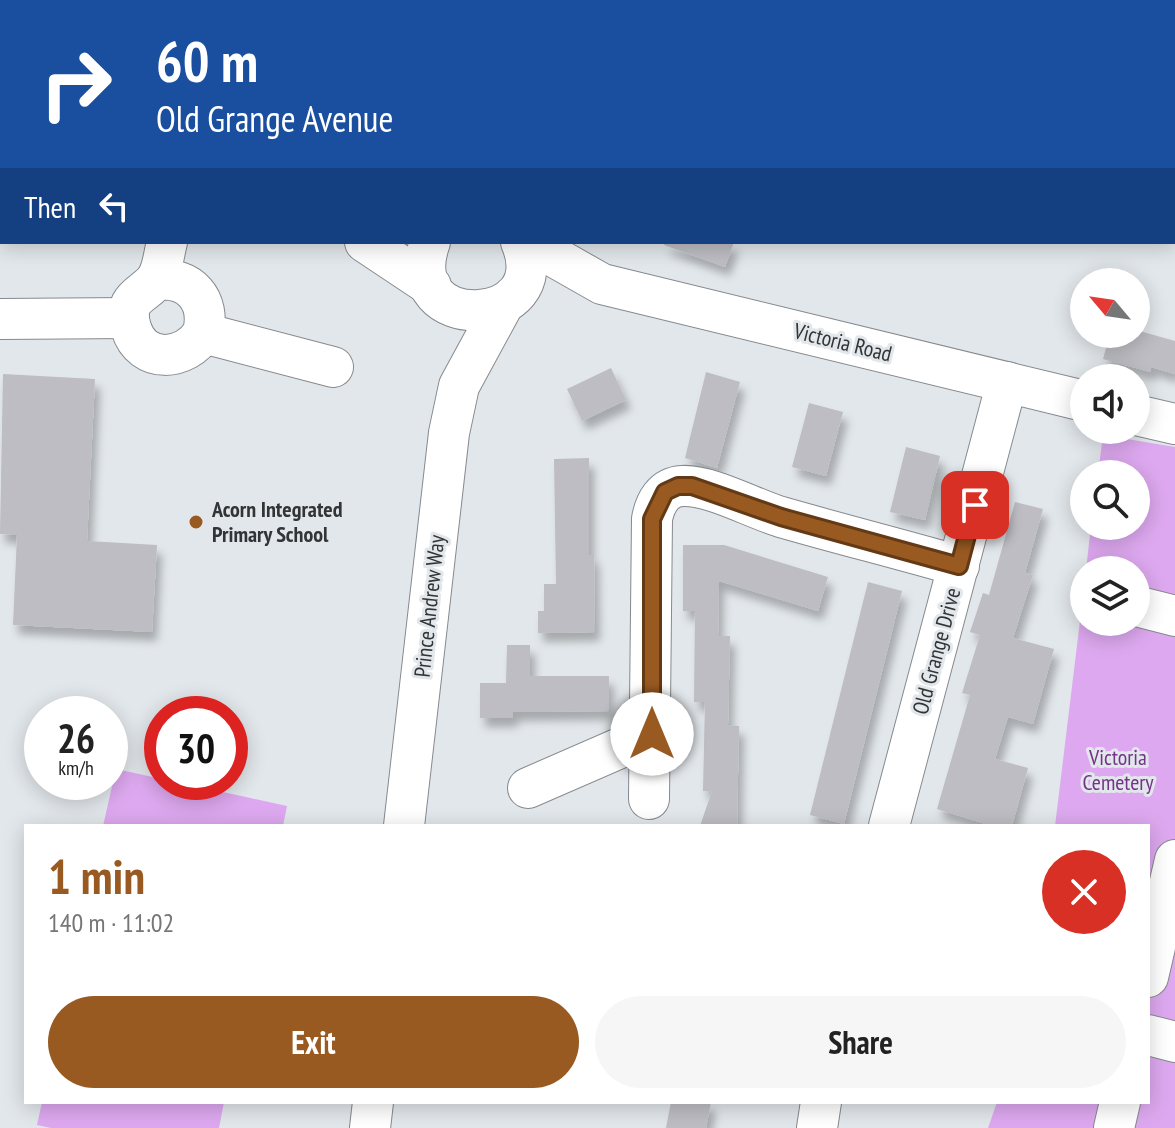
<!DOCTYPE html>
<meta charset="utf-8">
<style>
:root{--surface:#fff;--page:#f6f6f6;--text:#222;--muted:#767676;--accent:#995a21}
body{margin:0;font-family:"PT Sans Narrow",sans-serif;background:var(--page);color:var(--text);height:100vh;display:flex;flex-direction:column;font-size:30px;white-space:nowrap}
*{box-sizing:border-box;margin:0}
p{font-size:26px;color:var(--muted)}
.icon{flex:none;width:44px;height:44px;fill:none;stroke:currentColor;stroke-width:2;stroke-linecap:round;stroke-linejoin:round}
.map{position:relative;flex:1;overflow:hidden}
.side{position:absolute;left:24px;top:824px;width:1126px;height:280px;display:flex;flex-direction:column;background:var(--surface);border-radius:0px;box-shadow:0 4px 20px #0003}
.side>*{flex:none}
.top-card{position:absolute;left:0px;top:0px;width:1176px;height:244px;box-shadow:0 4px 20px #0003;background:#1a4fa0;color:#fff;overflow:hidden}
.needle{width:52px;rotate:299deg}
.controls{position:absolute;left:1070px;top:268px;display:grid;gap:16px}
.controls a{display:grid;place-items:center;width:80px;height:80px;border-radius:50%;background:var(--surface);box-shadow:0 4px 20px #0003;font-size:40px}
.speed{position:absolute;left:24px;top:696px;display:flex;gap:16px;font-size:40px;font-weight:700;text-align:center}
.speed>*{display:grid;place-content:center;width:104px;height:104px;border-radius:50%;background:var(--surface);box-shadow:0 4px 20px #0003;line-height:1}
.speed small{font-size:20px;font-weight:400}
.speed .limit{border:12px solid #d22;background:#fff;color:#111}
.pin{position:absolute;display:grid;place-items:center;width:68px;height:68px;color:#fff;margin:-34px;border-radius:16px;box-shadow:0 4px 12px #0006}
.me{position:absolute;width:88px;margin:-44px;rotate:0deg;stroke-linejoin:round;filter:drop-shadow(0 0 6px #0008)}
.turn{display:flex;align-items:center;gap:28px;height:168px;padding:0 24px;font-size:36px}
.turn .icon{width:104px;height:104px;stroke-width:2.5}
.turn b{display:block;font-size:56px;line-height:68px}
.then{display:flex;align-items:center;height:76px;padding:0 24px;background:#0003;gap:16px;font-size:30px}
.round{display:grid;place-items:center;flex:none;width:84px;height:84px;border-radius:42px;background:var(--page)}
.head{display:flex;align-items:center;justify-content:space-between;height:136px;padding:0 24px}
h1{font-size:48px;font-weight:700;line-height:60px;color:var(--accent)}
.cta{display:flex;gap:16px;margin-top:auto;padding:16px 24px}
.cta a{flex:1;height:92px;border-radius:48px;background:var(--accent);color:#fff;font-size:32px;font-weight:700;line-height:92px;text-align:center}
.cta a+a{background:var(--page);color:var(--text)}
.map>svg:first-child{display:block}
</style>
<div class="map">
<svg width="1175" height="1128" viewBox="0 0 1175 1128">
<defs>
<filter id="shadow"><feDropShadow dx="5" dy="9" stdDeviation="4" flood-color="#0004"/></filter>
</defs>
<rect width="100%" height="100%" fill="#e2e7eb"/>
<g fill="#dda8ef">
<polygon points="1103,435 1175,447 1175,1128 988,1128 997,1102 1148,1102 1148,826 1055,826 1084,588 1084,622 1136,622 1136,570 1086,570 1091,526 1136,526 1136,474 1098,474"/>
<polygon points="116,769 162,779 162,782 177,782 287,806 283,826 103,826"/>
<polygon points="42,1102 224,1102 219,1128 51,1128 37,1125"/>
</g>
<g fill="#bdbdc3" filter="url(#shadow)">
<polygon points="665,242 734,242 725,267 664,245"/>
<polygon points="1136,330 1175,341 1175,374 1151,367 1150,372 1103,359 1110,334 1136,334"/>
<polygon points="611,368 626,400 582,421 567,389"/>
<polygon points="706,372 740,382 717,468 685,458"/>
<polygon points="3,374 95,379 87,541 157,545 152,632 13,625 17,535 0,534"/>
<polygon points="809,403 843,412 826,476 792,467"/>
<polygon points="906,447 940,456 925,520 890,512"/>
<polygon points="589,458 589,555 594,555 595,632 538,633 538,611 544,611 544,584 556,584 554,459"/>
<polygon points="1015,502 1043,509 1025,573 1033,575 1013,638 1054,649 1033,724 1008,717 995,759 1028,768 1012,826 992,826 937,809 970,695 962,693 980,635 970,632 983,593 989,595"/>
<polygon points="683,545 724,545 828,577 818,611 719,581 718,636 730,636 728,725 739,726 737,826 700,826 712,791 703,791 705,702 694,702 695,611 683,611"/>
<polygon points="868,582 902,591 844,824 810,815"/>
<polygon points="507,645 530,645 530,676 609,676 609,711 513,712 513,718 480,718 480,683 506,683"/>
<polygon points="671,1102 711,1102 706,1128 666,1128"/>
</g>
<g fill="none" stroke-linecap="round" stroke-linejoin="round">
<g stroke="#868a8e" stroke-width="42">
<g id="minor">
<polyline points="42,2 43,0"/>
<polyline points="317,2 317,0"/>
<polyline points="501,2 502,0"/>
<polyline points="698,2 698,0"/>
<polyline points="0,30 2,30"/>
<polyline points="0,156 2,156"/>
<polyline points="365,242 431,286"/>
<path d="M430,242C396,337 558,329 521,242"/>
<polyline points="528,242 602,284 1084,401"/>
<path d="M156,280C190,276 211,300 203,333C186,361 142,365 131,328C121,295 147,295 157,278C163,268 164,253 167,242"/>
<polyline points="0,319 129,318"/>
<polyline points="203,333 333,367"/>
<polyline points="1136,415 1175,424"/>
<polyline points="1136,606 1175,616"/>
<polyline points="528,788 652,734"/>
<path d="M649,799L652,519C655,503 663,487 682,486C709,484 754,509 781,517C840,534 900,549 959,566"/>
<polyline points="404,826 449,433 459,386 503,305"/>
<polyline points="889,826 1007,382"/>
<polyline points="1148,977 1175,860"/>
<polyline points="1148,1035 1175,1042"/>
<polyline points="370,1128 373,1102"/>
<polyline points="817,1128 821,1102"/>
<polyline points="1114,1128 1120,1102"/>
</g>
</g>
<use href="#minor" stroke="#fff" stroke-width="40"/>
</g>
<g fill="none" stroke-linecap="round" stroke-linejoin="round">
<g stroke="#633a15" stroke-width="20">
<polyline id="route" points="652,734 652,519 665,492 678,486 692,486 781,517 959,566 975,505"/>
</g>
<use href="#route" stroke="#995a21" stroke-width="14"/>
</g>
<circle fill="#995a21" stroke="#e2e7eb" stroke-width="3" cx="196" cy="522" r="8"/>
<g text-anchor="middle" stroke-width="6" stroke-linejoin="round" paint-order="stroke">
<g font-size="22" fill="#323435" stroke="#e2e7eb">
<text transform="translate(843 342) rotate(14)" y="8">Victoria Road</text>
<text transform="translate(429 606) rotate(-84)" y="8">Prince Andrew Way</text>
<text transform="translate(936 651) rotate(-75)" y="8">Old Grange Drive</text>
</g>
<g font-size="22" font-weight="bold" fill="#323435" stroke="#e2e7eb" text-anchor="start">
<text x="212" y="517">Acorn Integrated<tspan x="212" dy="25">Primary School</tspan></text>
</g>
<g font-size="22" fill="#753289" stroke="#e2e7eb">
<text x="1118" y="765">Victoria<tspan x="1118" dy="25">Cemetery</tspan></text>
</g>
</g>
</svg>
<div class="controls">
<a><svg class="needle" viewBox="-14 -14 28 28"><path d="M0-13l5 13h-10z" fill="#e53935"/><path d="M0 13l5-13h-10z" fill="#767676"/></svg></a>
<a><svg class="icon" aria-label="sound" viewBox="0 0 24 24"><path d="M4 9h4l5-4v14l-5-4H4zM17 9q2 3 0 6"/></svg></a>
<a><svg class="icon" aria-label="search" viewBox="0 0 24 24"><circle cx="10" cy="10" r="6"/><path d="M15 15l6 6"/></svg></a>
<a><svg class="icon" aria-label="layers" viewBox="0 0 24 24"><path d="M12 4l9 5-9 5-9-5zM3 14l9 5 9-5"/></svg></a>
</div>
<div class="speed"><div>26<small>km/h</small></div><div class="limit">30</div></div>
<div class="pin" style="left:975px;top:505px;background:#d93025"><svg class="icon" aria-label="arrive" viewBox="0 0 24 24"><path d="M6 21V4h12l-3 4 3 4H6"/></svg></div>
<svg class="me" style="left:652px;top:734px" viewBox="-20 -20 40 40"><circle r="19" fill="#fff"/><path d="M0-13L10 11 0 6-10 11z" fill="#995a21"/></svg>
<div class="top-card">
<div class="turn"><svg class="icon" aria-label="right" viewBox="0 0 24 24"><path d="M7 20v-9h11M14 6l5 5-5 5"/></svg><div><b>60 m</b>Old Grange Avenue</div></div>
<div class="then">Then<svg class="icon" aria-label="left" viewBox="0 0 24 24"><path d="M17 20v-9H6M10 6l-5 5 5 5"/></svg></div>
</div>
<section class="side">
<div class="head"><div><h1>1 min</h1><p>140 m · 11:02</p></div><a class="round" style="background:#d93025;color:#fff"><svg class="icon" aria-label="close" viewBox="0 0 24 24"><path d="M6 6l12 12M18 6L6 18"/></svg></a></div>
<div class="cta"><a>Exit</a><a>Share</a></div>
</section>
</div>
